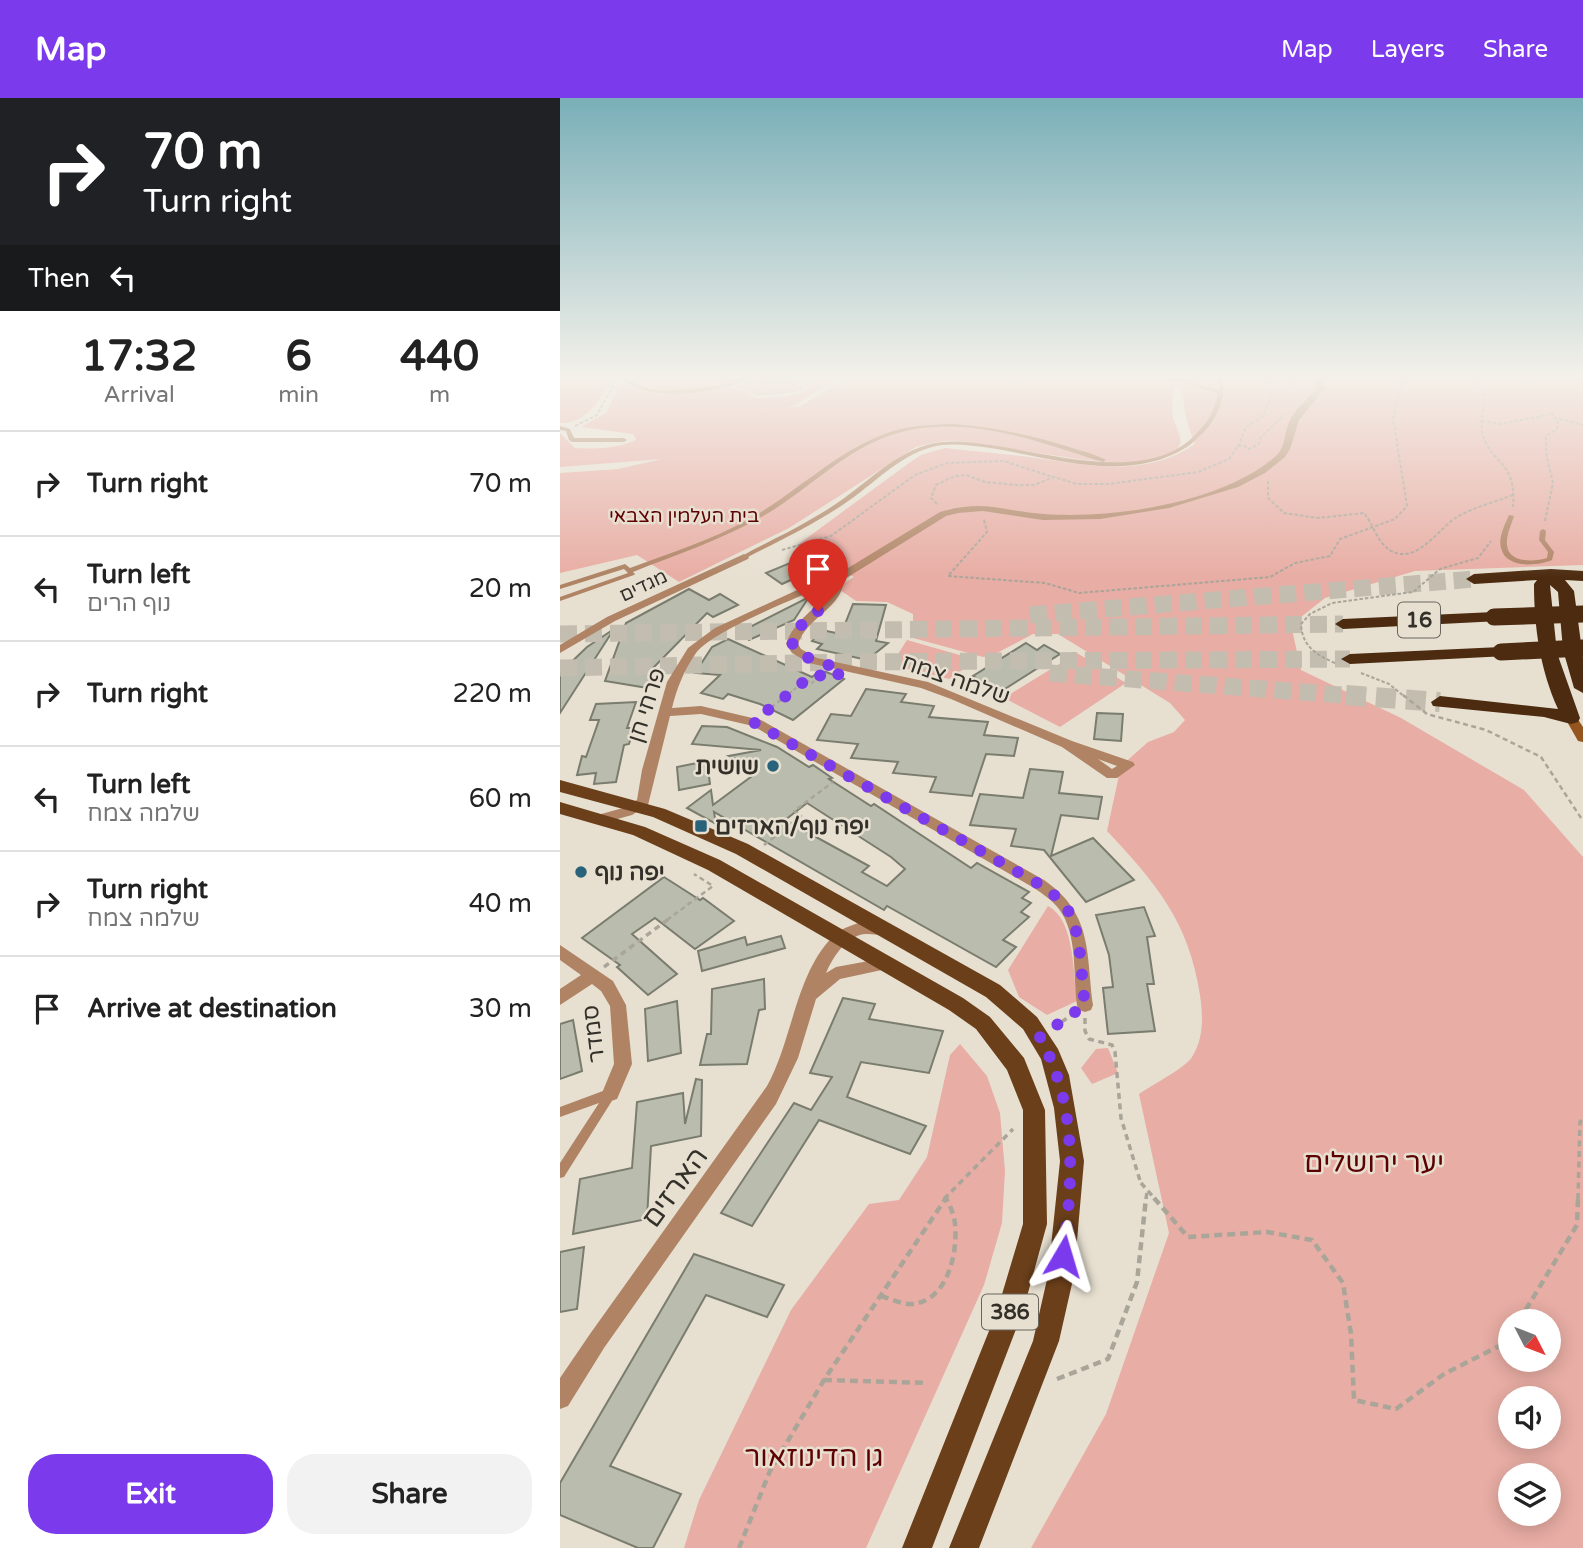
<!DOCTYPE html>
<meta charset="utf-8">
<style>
:root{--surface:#fff;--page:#f2f2f2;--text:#222;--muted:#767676;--line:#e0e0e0;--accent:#7c3aed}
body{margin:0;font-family:"Varela Round",Heebo,sans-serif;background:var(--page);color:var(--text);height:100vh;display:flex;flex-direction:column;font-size:26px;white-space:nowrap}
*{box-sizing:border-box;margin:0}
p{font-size:23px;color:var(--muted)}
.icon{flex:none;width:38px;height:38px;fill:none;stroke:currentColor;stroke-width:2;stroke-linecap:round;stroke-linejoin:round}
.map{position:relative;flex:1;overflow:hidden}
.drawer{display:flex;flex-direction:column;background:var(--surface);width:560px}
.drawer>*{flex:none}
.banner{background:#202124;color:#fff;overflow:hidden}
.needle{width:46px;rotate:132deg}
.controls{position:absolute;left:938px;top:1211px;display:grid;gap:14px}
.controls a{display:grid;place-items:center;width:63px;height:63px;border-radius:50%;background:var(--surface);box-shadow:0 4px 18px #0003;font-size:35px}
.pin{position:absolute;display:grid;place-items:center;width:60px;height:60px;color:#fff;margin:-72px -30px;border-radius:50% 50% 50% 0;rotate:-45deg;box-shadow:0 0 7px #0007}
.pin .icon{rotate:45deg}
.me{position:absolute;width:77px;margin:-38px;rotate:7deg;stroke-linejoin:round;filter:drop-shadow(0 0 5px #0008)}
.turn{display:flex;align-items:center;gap:24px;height:147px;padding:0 28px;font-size:32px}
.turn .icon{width:91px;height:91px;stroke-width:2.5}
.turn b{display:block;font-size:49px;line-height:60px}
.then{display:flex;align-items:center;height:66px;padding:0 28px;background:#0003;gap:14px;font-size:26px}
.eta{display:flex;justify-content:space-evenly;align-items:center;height:119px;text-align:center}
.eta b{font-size:42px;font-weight:700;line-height:49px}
.button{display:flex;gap:14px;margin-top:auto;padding:14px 28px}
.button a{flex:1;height:80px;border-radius:28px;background:var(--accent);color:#fff;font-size:28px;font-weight:700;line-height:80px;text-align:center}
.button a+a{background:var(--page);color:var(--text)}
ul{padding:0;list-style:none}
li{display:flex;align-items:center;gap:21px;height:105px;padding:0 28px;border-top:2px solid var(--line)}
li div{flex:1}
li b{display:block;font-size:26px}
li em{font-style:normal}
header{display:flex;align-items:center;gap:42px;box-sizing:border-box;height:98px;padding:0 35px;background:var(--accent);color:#fff}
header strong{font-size:33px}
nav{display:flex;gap:38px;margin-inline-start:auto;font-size:24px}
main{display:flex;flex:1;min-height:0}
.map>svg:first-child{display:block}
</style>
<header>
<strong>Map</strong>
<nav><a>Map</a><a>Layers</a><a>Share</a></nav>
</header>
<main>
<section class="drawer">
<div class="banner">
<div class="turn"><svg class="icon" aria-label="right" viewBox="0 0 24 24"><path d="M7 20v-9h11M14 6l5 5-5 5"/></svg><div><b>70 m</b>Turn right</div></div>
<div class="then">Then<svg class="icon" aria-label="left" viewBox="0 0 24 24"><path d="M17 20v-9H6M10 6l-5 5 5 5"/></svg></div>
</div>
<div class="eta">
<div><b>17:32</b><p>Arrival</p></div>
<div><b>6</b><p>min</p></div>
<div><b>440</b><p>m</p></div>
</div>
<ul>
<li><svg class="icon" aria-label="right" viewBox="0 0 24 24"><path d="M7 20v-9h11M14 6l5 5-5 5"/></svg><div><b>Turn right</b></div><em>70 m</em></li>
<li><svg class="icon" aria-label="left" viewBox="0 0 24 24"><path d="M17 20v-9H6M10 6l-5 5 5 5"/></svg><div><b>Turn left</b><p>נוף הרים</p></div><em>20 m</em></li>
<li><svg class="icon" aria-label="right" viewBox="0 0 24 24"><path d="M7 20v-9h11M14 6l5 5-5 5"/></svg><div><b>Turn right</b></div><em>220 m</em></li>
<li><svg class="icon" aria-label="left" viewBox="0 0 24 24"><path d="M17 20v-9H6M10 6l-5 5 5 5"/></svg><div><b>Turn left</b><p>שלמה צמח</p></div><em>60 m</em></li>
<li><svg class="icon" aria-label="right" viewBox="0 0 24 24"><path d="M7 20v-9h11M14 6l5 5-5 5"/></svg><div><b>Turn right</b><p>שלמה צמח</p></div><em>40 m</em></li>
<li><svg class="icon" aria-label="arrive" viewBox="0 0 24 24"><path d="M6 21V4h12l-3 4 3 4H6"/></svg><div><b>Arrive at destination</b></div><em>30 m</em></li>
</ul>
<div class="button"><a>Exit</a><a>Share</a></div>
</section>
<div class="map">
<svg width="1023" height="1450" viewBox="0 0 1023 1450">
<rect width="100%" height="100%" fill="#e7e0d1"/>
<g fill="#e8ada4" fill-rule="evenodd">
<path d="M0,277H49L56,280C39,299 29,326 0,325Z"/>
<path d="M65,277H191C161,290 91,303 65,277Z"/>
<polygon points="201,277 262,277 240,282 243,292 198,298 174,289"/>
<path d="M269,277H282L236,307L226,310L240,308L292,277H1023V467L855,473L765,500L731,527L741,572L841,620L964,692L1023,759V1450H471L546,1316L609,1135L579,996C592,987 625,970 632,959C644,940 643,919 640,897C629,824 596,785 547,733L561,668L588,644L614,634L625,622L610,605L498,536H473L433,557L423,559L353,540V516L327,504L296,503L277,490L294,479L236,448L349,365L361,357L385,350C410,353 436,355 461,358C520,365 582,383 635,346C626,326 625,311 621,291L615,289C613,297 611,311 613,320C615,329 625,341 618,350C593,386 438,344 398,343C383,342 371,345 356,349L229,430L119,484L77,457L0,475V375L58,371L102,361L0,369V335L15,350C36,351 56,351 76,342L73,336L21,329L46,315L59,287L113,295L167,289L182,292L196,300L227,298L247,293L245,284ZM950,1223H989V1262H950ZM950,1300H989V1339H950ZM950,1377H989V1416H950Z"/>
<polygon points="347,542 417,562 389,581 331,567"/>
<polygon points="517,555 566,585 500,629 444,600"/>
<path d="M488,808C515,822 513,875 517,903L487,917L459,899L448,872Z"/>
<polygon points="400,946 427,978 440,1015 445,1073 442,1125 424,1187 306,1450 124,1450 139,1402 231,1212 309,1106 339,1102 367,1059 390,957"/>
<polygon points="548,950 558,975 532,986 521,970 536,951"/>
</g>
<g fill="#babdad" stroke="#7a7c6e" stroke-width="2" fill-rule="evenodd">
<polygon points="230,465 246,475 222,486 206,475"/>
<polygon points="129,491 149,502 160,496 178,507 153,519 147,515 94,569 88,590 45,583 66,525"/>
<polygon points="249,499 234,522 189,542 184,532"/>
<polygon points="293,506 326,507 316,543 328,545 307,562 257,551 262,546 252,543 262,532 281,536"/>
<polygon points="54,531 0,615 0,575 27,549"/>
<polygon points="168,541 252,579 261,572 284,581 233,622 200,606 168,596 163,601 141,595 160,577 135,575 152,549"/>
<polygon points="466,545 477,552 484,547 500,556 440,594 413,578"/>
<polygon points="306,591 346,596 341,604 374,608 369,619 428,624 424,637 458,640 454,658 426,656 412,698 370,694 376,679 333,675 338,664 291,660 298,646 257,642 271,616 291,618"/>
<polygon points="76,604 67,630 74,630 69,646 64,647 56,684 34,686 36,675 17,677 22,658 26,659 39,622 30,622 36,606"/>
<polygon points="537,615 563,616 561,643 534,641"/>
<path d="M142,628L167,629L217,649L249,669L253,667L272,680L269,681L311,708L314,706L411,770L417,765L469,794L462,800L471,805L461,814L469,819L443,842L456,849L436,869L327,808L324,812L154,714L156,726L127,710L151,692L153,707L192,678L186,674L194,669L169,658L201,652L132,646ZM247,705L331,759L345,771L327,788L302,774L309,768L225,722Z"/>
<polygon points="147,663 150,686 119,692 117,669"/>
<polygon points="470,671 503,674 499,695 542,699 538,721 501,717 491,758 533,740 574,782 526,804 484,752 451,748 456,731 410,727 420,696 463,700"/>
<polygon points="104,779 140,802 143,800 174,823 135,851 95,820 72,836 117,876 88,897 57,869 60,867 22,840"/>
<polygon points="584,809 595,838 587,839 594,886 587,886 595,933 548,936 543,890 553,889 549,857 536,817"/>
<polygon points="221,838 225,850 142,873 138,853 185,839 187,847"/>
<polygon points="204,881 205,911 199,912 187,966 140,967 147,936 151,936 152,891"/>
<polygon points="283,900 315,906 309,921 383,933 369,975 301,964 287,999 366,1028 350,1056 259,1022 192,1128 161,1115 234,1005 251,1012 272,979 250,975"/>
<polygon points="117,903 121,955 88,963 85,911"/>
<polygon points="13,922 22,973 0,981 0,926"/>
<polygon points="136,981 142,982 141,1038 91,1048 87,1121 13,1136 20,1081 72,1070 77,1004 123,995 125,1026"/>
<polygon points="24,1149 17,1211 0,1214 0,1154"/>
<polygon points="134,1156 224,1187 207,1219 146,1197 50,1368 121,1396 93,1450 78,1450 0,1417 0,1385"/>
</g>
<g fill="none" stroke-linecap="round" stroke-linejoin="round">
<g stroke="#c3bdb0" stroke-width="17" stroke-dasharray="17 8" stroke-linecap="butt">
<polyline points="470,517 914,481"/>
<polyline points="0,536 783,526"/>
<polyline points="0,570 285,564 790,561"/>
<polyline points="490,575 809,599"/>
</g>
<polyline stroke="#c3bdb0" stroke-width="20" stroke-dasharray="20 10" stroke-linecap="butt" points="786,597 880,604"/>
<g stroke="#aaa599" stroke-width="2" stroke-dasharray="3.5 2" stroke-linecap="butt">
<polyline points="727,277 740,297"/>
<path d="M911,277L926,299C924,310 920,322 922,333C929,367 957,360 953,409"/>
<polygon points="231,281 235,293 210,296 206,284"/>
<polyline points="231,281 255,277"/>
<polyline points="193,289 198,296 210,296"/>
<polyline points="991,315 995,320 1023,327"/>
<polyline points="922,323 940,326 992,316"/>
<polyline points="15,328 37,317 54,286"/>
<polyline points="678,349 686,329 702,319 711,300 702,277"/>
<path d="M708,383V400L724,415L758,420L804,415C814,427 817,446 833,454C858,465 879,430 897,419C914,409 935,404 953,397"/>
<polyline points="377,406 371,400 376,387 395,378 406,377 425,384 458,387 474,387 494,379 517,386 549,386 638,374 669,361 678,348 683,347 689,351 699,346 701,339 723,318"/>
<polyline points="424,422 427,434 388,478 485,485 519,495 710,479 735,465 770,458 780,441 835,421 847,408 833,320 842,286 835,277"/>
<polyline points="985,423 993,385 986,355 986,338 997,331 998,324 995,320"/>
<polyline points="222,452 271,438 355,377 387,365 444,363 493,379"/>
<path d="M775,565C756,557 742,548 741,526L750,516L772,505L853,494L880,471L918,460L931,443"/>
<polyline points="801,575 829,586 845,599"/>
<polyline points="225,599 246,582 252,585 260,577"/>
</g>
<g stroke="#aaa599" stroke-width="2.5" stroke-dasharray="5 3.5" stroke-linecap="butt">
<polyline points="843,597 867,616 926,632 981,659 1023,723"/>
<polyline points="204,615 227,597"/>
<polyline points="204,747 241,718 234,713 273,684"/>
<polyline points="107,822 153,788 134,776"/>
</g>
<g stroke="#aaa599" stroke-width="3.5" stroke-dasharray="6 4.5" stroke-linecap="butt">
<polyline points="44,869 110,820"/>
<polyline points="525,920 525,933 529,941 552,947 555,954 561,1020 581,1086"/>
<polyline points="493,930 513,916"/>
<polyline points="581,1085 595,1101"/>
<polyline points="384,1101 453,1031"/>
<polyline points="586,1101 587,1094"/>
<polyline points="1018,1101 1020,1024 1023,1021"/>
</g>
<g stroke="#aaa599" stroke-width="4.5" stroke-dasharray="8 5" stroke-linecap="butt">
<polyline points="594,1100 628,1139 707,1134 752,1142 783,1185 791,1236 794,1302 836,1311 884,1276 947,1244 950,1238"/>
<path d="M321,1198C331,1201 343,1207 353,1206C388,1202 398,1154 395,1126C394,1116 390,1108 386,1100"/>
<polyline points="959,1223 1017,1127 1018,1100"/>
<polyline points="497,1281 548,1261 577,1184 586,1100"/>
<polyline points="264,1282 368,1285"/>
<polyline points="179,1450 210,1373 264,1282 386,1100"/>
</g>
<g fill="#af8364" fill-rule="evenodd">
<path d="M58,277C66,277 70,283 77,286C88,291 99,292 110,292C129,292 148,290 166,285C177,282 187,277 198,277C168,293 102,304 70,287C66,285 61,280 58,277Z"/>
<path d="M595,277H602L659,292L658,277H662C667,298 658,320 643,335C638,339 633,345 627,349C568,386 494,360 430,350C412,348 391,344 372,349C338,358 313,387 284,406C253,427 219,443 186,460H182L181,459C191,452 203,447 214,441C231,433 248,423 265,413C299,393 329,358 367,347C388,341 410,344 431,347C489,355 584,385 632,340C647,325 654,316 658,295Z"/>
<path d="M393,326C433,329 471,337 509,349C521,353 535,356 546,362L543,364C485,346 424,322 361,330C295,339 259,385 205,417C164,441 118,456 73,474L75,476L74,477L0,503V499L68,475L64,471L0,491V487L65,466L70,470C110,455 152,442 189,421C238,394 277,352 330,334C350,327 372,327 393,326Z"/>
<polygon points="0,328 10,331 14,340 64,340 67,342 64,344 12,344 9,342 6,333 0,332"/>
<path d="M949,417L954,418C951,427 946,438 947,447C948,465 974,464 987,460L988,454L979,442L980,433L983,431L986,433L985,442L994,454L992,462C977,468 946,471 941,450C938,440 945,426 949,417Z"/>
<polygon points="51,990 55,992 57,995 55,998 4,1079 0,1080 0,1065 39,1005 0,1019 0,1009"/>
</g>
<g fill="#af8364" fill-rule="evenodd">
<path d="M752,277H760L765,290L739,322L730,351L725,359L705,375L678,389L609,410L540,421L483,422L423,413L398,415L386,418L280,484L283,488C277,512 246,521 238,546L241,551L257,560L368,584L512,643L573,664L575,667L557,680H547L502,649L391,601L361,590L249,565L232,555L226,546C234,523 255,511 271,494L272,487L256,491C228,504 153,533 136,555C124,572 117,590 112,610L141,608L201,622L484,782C533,816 526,854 533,907L531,912L525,914L519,912L517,907C513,878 518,836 499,811C492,802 483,796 474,790L193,628L141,616L110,618L88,707L72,717L39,726L34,724L32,721L34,718L63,710L77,702L82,672L107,584L128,550L155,530L248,487L270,481L380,414C425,401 441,413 484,416C554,421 664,405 717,357C725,349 724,337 728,327C733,312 747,302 757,290ZM538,661L557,668L552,671Z"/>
<polygon points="184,456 189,459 188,461 55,523 0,555 0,547 47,519"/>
<path d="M301,824L327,827L330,831L327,835C320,838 313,836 305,836C286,838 273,859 266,875L276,869L325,860L331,862L333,866L331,870L280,881L256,901L238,960L216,1006L44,1250L8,1308L0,1311V1280L30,1236L207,988C233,942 236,870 277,835C283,830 293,827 301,824Z"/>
<polygon points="0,847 53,883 66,907 72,966 57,1001 51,1003 45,1001 42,995 54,966 50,908 41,893 32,886 0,907 0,891 21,877 0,862"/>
</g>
<polygon fill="#94551f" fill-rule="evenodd" points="1011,616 1015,617 1023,629 1023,644 1018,643 1005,620"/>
<g fill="#6b3f1a" fill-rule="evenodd">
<polygon points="0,682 105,711 188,746 440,887 477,919 498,951 509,977 524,1063 514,1177 499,1243 419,1450 389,1450 473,1243 488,1177 500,1063 494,1010 481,961 463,931 426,899 176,756 93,719 0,694"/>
<polygon points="0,704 85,729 160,762 403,900 430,919 464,960 485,1012 487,1126 463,1213 372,1450 342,1450 437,1213 463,1126 463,1012 447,972 416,931 389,912 148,772 73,737 0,716"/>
</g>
<g fill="#4c2b10" fill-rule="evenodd">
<path d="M991,471L1023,473V483L1005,482L1014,493L1023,560V595L1014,590L1003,552L998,494L990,487L997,555L1020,620L1018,624L1011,626L984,619L873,608L871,604L880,598L998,611C980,571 974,529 974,486L977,482L914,486L906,481L914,476Z"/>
<polygon points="934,514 942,519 940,523 783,531 775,526 783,521"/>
<polygon points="941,549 947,550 950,554 947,558 790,566 781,561 790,556"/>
</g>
<g stroke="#4c2b10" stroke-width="17">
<polyline points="934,519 1023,516"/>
<polyline points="941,554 1023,550"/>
</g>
</g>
<linearGradient id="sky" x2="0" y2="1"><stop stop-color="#79afb8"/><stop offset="0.58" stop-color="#f4f1ea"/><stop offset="1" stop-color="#f4f1ea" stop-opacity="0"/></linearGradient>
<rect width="1023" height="480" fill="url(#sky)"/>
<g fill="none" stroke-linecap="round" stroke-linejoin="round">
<path stroke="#7c3aed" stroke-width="12" stroke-dasharray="0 21.6" d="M258,513L239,529L232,545L243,558L283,572L273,581L262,576L252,584L246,582L193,624L479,786C489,793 500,800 507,811C522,832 521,882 525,907L480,939C518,1009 513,1082 503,1158"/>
</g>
<g fill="#28637b" stroke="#e7e0d1" stroke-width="2.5">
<circle cx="213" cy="668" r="7"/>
<rect x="134" y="721" width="14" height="14" rx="3.5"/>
<circle cx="21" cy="774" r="7"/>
</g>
<g text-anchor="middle" stroke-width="5" stroke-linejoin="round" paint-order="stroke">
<g font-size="19" fill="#5e0001" stroke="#e7e0d1">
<text x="124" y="424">בית העלמין הצבאי</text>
</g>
<g font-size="19" fill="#33302a" stroke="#e7e0d1">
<text transform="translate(83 487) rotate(-25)" y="7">מגדים</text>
</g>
<g fill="#e7e0d1" stroke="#69655c" stroke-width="2">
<rect x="838" y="504.5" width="42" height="35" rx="5"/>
<rect x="422" y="1196.5" width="56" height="35" rx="5"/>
</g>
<g font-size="21" font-weight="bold" fill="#33302a">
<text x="859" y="529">16</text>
<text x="450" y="1221">386</text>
</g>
<g font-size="23" fill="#33302a" stroke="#e7e0d1">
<text transform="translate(396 581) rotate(19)" y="8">שלמה צמח</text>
<text transform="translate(86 607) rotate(-72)" y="8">פרחי חן</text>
<text transform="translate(33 936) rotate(-97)" y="8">סמדר</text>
</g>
<g font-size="23" font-weight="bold" fill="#33302a" stroke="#e7e0d1" text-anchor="start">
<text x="199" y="676" text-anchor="end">שושית</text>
<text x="155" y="736">יפה נוף/הארזים</text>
<text x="35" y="782">יפה נוף</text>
</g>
<g font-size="28" fill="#5e0001" stroke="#e7e0d1">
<text x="814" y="1074">יער ירושלים</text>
<text x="254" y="1368">גן הדינוזאור</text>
</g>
<g font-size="28" fill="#33302a" stroke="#e7e0d1">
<text transform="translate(114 1089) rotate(-54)" y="10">הארזים</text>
</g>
</g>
</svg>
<div class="controls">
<a><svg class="needle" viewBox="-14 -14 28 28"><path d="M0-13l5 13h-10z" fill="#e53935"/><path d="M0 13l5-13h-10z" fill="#767676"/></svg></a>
<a><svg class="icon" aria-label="sound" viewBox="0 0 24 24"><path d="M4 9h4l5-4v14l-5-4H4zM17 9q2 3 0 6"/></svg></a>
<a><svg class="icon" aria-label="layers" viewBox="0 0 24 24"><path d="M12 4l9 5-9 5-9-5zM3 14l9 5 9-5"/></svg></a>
</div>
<div class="pin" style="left:258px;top:513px;background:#d93025"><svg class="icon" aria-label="arrive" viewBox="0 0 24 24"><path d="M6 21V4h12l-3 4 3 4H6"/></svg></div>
<svg class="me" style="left:503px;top:1158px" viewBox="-20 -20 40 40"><path d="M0-17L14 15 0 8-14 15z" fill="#7c3aed" stroke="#fff" stroke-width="4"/></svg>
</div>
</main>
